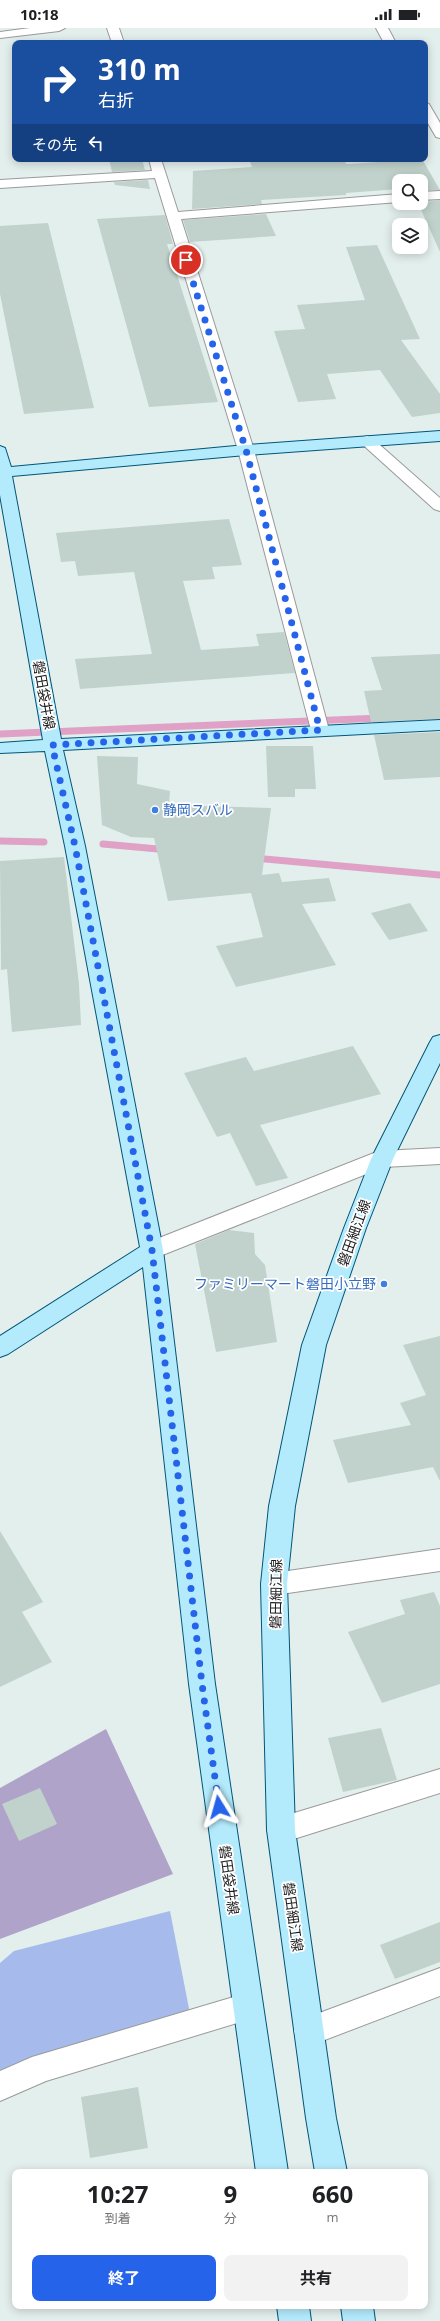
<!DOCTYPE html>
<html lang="ja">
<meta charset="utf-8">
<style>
:root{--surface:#fff;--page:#f2f2f2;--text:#202124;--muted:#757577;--accent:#2563eb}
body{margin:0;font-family:"Open Sans","Noto Sans JP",sans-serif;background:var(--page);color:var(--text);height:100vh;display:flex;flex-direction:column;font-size:15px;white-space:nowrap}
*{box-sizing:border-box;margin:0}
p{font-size:13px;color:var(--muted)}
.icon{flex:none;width:22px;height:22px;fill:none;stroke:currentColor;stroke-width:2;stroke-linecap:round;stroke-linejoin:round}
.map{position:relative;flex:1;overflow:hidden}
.drawer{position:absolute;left:12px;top:2141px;width:416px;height:140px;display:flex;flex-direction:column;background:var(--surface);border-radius:8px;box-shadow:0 2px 10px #0003}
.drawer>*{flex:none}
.top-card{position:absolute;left:12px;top:12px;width:416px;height:122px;border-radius:8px;box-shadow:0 2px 10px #0003;background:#1a4fa0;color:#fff;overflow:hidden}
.controls{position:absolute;left:392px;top:146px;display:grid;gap:8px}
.controls a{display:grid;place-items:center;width:36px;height:36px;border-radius:8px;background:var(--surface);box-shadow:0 2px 10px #0003;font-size:20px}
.pin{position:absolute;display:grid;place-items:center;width:34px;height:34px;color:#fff;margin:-17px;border:2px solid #fff;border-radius:50%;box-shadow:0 1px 4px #0007}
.me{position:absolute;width:44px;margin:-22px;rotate:352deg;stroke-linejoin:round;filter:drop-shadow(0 0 3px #0008)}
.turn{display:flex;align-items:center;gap:14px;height:84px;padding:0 20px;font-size:18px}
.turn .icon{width:52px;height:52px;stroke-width:2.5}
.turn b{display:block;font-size:28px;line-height:34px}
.then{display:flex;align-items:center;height:38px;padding:0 20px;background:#0003;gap:8px;font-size:15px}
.eta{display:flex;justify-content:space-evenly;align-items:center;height:68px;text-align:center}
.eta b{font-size:24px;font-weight:700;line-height:28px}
.button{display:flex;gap:8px;margin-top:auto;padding:8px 20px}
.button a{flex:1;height:46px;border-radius:8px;background:var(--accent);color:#fff;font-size:16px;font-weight:700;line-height:46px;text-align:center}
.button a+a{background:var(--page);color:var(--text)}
.status{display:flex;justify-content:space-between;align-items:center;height:28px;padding:0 20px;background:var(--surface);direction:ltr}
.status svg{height:11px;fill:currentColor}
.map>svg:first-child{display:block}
</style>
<div class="status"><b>10:18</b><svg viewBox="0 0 49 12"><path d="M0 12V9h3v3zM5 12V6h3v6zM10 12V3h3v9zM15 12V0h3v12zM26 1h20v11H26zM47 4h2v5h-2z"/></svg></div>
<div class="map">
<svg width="440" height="2293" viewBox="0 0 440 2293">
<rect width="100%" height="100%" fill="#e3efed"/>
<polygon fill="#a6bbec" points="170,1883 192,1996 0,2057 0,1935 14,1923"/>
<polygon fill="#b0a3c9" points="106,1701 173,1846 0,1911 0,1760"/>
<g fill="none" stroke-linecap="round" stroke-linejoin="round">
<g stroke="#dfa1c5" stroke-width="7">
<polyline points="0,706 382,690"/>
<polyline points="0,813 44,814"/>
<polyline points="103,816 169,822"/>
<polyline points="253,830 440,847"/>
</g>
</g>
<g fill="#c0d2cb">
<polygon points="109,131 142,131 145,142 112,144"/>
<polygon points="249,131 344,131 346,136 350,136 422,131 440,162 421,162 421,153 399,153 399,161 346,165 346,167 261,172 262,176 192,181 193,143 252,139"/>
<polygon points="148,152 150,161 115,157 114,154"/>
<polygon points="440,172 440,224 418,175"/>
<polygon points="266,186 276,208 190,214 183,192"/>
<polygon points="165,187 173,216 167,216 218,374 149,379 97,191"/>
<polygon points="48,195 94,380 24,386 0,266 0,198"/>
<polygon points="377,217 420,311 401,312 440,366 440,385 412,389 380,342 327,346 336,371 298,374 274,303 305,301 297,277 365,272 346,219"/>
<polygon points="229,491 242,537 212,539 215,551 183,553 201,622 259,618 256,606 284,604 295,645 80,661 75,631 152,626 134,544 78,548 75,533 61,534 56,505"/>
<polygon points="440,626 440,691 371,694 364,663 382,662 371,629"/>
<polygon points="440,704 440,749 384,752 374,707"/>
<polygon points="266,718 313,718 316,761 295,761 295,769 268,769"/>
<polygon points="97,728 138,729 137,756 170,763 169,777 271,780 262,847 279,845 282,854 329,850 336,873 302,876 336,937 236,959 216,918 263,909 251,865 168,873 154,810 131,809 102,797"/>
<polygon points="64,829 79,956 81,997 12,1004 7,941 1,942 0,833"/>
<polygon points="410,875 428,903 389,912 371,885"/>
<polygon points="353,1018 381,1066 260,1097 288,1150 256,1158 230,1105 217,1109 184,1045 246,1029 254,1043"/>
<polygon points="229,1202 254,1205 255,1226 265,1237 277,1314 216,1324 195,1216"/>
<polygon points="440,1308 440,1453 433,1439 348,1455 333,1412 411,1397 400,1375 426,1367 403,1317"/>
<polygon points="0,1503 43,1574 22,1584 52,1634 0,1659"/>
<polygon points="434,1564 440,1578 440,1656 382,1675 348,1604 405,1586 400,1572"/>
<polygon points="381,1700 397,1752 343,1764 328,1710"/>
<polygon points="40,1760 57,1796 19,1813 2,1776"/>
<polygon points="440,1894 440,1934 395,1951 380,1917"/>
<polygon points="138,2059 148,2120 90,2130 81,2069"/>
</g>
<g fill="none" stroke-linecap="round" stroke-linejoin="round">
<g stroke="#9a9a9a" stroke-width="2">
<g id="street">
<polygon points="30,0 65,0 59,3 0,10 0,4"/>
<polygon points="107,0 119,0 124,15 112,15"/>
<polygon points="376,0 388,0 396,15 384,15"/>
<polygon points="425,75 429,76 440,95 440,110 436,109 425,90"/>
<polygon points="149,131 161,131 178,184 399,166 399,174 181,191 254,422 329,702 326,706 314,706 311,702 238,422 155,150 0,160 0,152 152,143"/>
<polygon points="440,163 440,171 421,172 421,164"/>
<polygon points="367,408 372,410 440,470 440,483 434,481 362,416 359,413 362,410"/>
<polygon points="440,1120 440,1136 384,1139 160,1228 152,1230 144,1228 141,1222 144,1216 374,1125 382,1123"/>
<polygon points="440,1521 440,1543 274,1567 265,1564 261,1556 265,1548 274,1545"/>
<polygon points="440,1741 440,1765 281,1815 271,1811 267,1802 271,1793 281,1789"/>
<polygon points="440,1940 440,1968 309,2018 298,2013 294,2003 298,1993"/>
<polygon points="247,1965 257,1969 262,1979 257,1989 46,2053 0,2073 0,2043 32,2029"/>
</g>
</g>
<g stroke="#005579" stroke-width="2">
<g id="secondary">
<polygon points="440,403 440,413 246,427 12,448 61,711 440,692 440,702 63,722 85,818 163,1222 215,1656 288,2144 256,2144 189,1656 143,1239 8,1326 0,1329 0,1308 140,1219 65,818 45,723 0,725 0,715 43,712 0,467 0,418 5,420 11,439 246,417"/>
<polygon points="440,1007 440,1035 393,1131 366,1200 326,1317 295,1478 287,1556 295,1802 336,2090 347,2144 315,2144 306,2090 267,1802 261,1556 269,1478 302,1317 344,1200 371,1131 430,1014 433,1009"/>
<polygon points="277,2278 309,2278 311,2293 279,2293"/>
<polygon points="341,2278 373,2278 375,2293 343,2293"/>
</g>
</g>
<use href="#street" fill="#fff" fill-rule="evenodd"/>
<use href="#secondary" fill="#b4ebfc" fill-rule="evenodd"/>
</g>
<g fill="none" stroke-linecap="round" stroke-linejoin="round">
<polyline stroke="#2563eb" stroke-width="7" stroke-dasharray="0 12.6" points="186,232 246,422 320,702 52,717 75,818 152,1222 202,1656 219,1779"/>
</g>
<g fill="#3f7fe0" stroke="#fff" stroke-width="1.5">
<circle cx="155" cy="782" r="4"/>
<circle cx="384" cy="1256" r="4"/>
</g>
<g text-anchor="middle" stroke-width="3.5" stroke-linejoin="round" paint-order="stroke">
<g font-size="14" fill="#1d1d1d" stroke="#fff">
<text transform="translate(44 667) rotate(80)" y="5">磐田袋井線</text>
<text transform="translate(354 1205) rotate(-70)" y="5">磐田細江線</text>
<text transform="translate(276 1566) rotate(-89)" y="5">磐田細江線</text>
<text transform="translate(229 1852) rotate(82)" y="5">磐田袋井線</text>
<text transform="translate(293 1889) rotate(82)" y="5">磐田細江線</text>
</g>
<g font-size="14" fill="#366cbe" stroke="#fff" text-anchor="start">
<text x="163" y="787">静岡スバル</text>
<text x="376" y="1261" text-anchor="end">ファミリーマート磐田小立野</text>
</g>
</g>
</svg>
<div class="controls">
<a><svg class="icon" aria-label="search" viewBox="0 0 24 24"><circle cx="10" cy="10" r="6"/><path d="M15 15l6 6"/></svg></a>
<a><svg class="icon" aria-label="layers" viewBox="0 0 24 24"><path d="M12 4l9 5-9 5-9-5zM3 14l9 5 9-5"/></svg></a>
</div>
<div class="pin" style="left:186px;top:232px;background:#d93025"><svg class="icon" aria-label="arrive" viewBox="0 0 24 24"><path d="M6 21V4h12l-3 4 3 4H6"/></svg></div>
<svg class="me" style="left:219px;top:1779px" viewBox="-20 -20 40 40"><path d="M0-17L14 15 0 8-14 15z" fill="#2563eb" stroke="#fff" stroke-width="4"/></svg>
<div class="top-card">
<div class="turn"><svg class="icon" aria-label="right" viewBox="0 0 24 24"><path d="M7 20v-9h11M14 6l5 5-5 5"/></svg><div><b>310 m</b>右折</div></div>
<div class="then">その先<svg class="icon" aria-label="left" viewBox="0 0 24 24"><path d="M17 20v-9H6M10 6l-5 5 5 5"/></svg></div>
</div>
<section class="drawer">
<div class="eta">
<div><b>10:27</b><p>到着</p></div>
<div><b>9</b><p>分</p></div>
<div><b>660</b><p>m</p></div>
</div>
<div class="button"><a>終了</a><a>共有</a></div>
</section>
</div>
